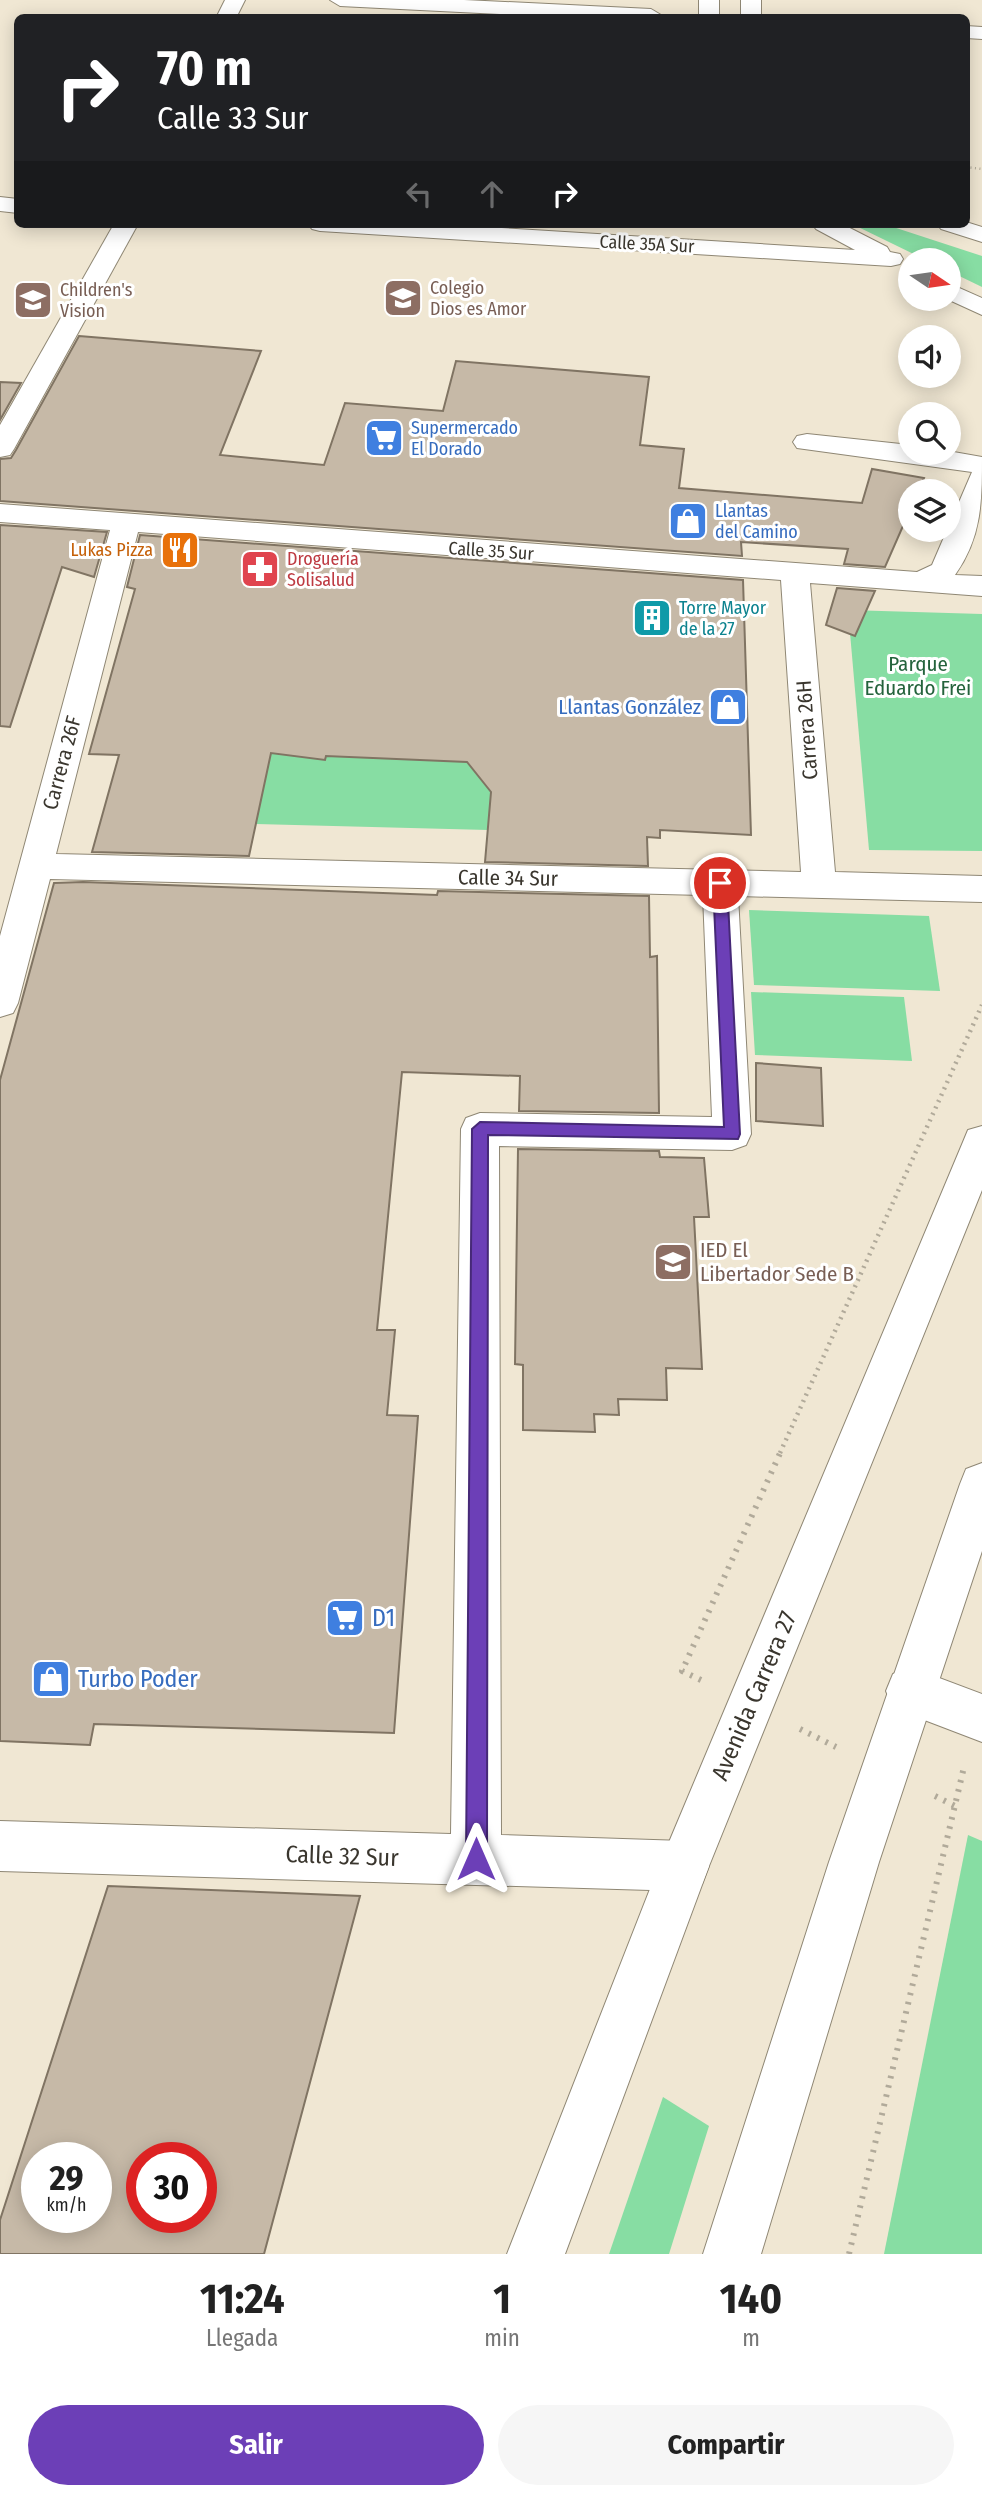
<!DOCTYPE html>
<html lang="es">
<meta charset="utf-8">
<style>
:root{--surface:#fff;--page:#f6f6f6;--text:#222;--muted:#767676;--accent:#6c3fb7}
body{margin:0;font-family:"Fira Sans Condensed",sans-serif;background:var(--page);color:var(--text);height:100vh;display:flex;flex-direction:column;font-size:26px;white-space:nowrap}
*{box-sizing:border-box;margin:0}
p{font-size:23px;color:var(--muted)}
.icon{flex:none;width:38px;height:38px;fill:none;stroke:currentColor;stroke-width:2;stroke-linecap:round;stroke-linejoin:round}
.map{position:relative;height:2254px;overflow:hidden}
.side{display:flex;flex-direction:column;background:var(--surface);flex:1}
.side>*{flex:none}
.hud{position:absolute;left:14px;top:14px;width:956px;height:214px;border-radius:10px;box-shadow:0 4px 18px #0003;background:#202124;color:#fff;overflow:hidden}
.needle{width:46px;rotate:103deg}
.buttons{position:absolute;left:898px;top:248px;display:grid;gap:14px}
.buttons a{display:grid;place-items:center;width:63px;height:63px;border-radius:50%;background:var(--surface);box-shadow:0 4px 18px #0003;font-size:35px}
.speed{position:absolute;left:21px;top:2142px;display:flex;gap:14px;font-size:35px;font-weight:700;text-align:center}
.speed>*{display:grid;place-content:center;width:91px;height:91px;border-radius:50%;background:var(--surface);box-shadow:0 4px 18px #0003;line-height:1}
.speed small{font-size:18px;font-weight:400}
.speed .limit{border:10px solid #d22;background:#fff;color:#111}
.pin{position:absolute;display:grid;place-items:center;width:60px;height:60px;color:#fff;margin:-30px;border:4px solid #fff;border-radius:50%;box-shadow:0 2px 7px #0007}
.me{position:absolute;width:77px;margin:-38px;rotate:0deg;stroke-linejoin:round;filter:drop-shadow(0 0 5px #0008)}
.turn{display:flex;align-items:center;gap:24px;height:147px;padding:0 28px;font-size:32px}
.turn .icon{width:91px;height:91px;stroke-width:2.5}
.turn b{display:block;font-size:49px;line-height:60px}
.lanes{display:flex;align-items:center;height:66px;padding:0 28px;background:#0003;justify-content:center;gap:35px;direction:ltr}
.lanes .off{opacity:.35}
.eta{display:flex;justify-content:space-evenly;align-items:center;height:119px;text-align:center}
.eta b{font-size:42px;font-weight:700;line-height:49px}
.button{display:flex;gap:14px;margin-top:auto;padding:14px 28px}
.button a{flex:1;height:80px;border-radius:42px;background:var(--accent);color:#fff;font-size:28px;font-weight:700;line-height:80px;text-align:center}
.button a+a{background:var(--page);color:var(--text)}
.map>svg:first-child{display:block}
</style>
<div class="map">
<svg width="982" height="2254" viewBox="0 0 982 2254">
<rect width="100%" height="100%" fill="#f0e7d3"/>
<g fill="#87dda3">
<polygon points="852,224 884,224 982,256 982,287 949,271 948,261 928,261"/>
<polygon points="848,610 982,614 982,851 869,850"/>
<polygon points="271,753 494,763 488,830 256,824"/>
<polygon points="749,910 929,916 940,991 754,985"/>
<polygon points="751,992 904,997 912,1061 755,1055"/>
<polygon points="968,1835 982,1841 982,2254 884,2254"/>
<polygon points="663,2097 709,2126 669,2254 609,2254"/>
</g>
<g fill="#c6b9a7" stroke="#807463" stroke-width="2" fill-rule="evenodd">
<polygon points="79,336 261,351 220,455 324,465 345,403 443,411 456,361 649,377 640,445 684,449 679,488 862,503 872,469 924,478 918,492 910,492 910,510 885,567 844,564 848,549 741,542 742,556 0,501 0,459 11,458 16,450"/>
<polygon points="0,382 21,383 0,420"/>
<polygon points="0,525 107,532 94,577 62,567 10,727 0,726"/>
<polygon points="140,535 743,580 751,835 660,830 660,838 647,837 648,866 485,862 491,792 467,762 326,756 325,760 271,753 249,856 92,852 119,755 89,754 135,589 127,587"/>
<polygon points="837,588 875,591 855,636 826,625"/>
<polygon points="83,882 437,895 438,891 649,896 650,957 657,956 659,1113 519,1111 520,1076 402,1072 377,1330 395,1330 387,1415 418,1416 394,1733 94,1724 90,1745 0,1741 0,1080 54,883"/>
<polygon points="756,1063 821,1068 823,1126 756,1121"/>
<polygon points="518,1149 659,1151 660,1157 704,1158 709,1217 694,1217 702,1369 666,1368 667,1400 618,1399 619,1415 594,1414 595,1432 523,1430 523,1365 515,1364"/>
<path d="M108,1886L360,1896L264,2254H0V2220ZM37,2158H96V2217H37ZM142,2158H201V2217H142Z"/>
</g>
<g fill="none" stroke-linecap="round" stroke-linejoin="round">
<g stroke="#8f8774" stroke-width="2">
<g id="minor">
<polygon points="225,0 245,0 236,18 216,18"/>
<polygon points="330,0 464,0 651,9 661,15 578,18 340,6"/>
<polygon points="966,26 982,27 982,39 966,38"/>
<polygon points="0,197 18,199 18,213 0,211"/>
<polygon points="114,224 138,224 14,449 10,455 0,457 0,425"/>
<polygon points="308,224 436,224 855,250 816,229 812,224 842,224 887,247 890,252 900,254 903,259 900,264 891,266 320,231 312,229"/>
<polygon points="948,283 982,298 982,315 947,299"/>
<path d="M807,434L910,445V453L948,451L982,457C982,501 982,537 955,575L982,576V596L810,583L835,872L982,876V902L738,896L751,1134L746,1145L732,1150L499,1146L501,1835L684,1841L702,1848L709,1866L702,1884L684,1891L0,1871V1821L451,1834L461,1129L466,1118L480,1113L712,1117L703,895L50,879L18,1003L13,1013L0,1017V936L110,530L0,522V504L917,572L932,565L972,472L797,448L793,442L797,436ZM138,532L781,580L801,872L56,854Z"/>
<polygon points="910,1667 982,1694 982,1742 893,1708 886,1691 893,1674"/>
</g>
</g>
<g stroke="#8f8774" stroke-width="2">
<g id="major">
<rect x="699" y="0" width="20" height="18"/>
<rect x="741" y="0" width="20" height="18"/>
<polygon points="966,222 982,227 982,242 941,229 937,224"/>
<polygon points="982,1126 982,1190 709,1866 565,2254 507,2254 659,1866 963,1142 968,1130"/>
<polygon points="982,1463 982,1551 879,1862 761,2254 703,2254 829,1862 960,1484 966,1469"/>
</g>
</g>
<polyline stroke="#b1aa9a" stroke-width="2.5" stroke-dasharray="1 3.5" stroke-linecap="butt" points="966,167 982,169"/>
<polyline stroke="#b1aa9a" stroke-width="4.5" stroke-dasharray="2 5" stroke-linecap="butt" points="780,1453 982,1005"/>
<g stroke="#b1aa9a" stroke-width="6" stroke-dasharray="2.5 7" stroke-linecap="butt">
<polyline points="701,1680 682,1671 781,1451"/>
<polyline points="800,1729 836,1747"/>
<polyline points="935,1796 955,1806"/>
<polyline points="849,2254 964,1767"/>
</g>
<use href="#minor" fill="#fff" fill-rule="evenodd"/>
<use href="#major" fill="#fff" fill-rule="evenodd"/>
</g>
<polygon fill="#6c3fb7" stroke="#462977" stroke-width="2" points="720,878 727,883 740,1134 738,1139 488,1135 487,1859 484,1867 476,1870 469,1867 466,1859 472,1129 480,1122 724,1127 713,883"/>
<defs>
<g id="school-square" transform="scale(2.0125)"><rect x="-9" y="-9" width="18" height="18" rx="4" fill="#8d6e63" stroke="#fff"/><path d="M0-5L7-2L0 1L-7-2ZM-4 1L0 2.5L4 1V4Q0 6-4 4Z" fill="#fff"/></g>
<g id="supermarket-square" transform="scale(2.0125)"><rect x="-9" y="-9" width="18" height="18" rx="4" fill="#3f7fe0" stroke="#fff"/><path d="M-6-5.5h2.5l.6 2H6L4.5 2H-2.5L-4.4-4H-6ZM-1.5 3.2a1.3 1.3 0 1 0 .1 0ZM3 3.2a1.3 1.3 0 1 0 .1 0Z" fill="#fff"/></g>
<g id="shop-square" transform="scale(2.0125)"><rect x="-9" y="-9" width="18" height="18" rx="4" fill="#3f7fe0" stroke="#fff"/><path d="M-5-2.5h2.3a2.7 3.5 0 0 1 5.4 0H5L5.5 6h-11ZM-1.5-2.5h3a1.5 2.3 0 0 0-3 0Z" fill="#fff"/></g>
<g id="restaurant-square" transform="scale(2.0125)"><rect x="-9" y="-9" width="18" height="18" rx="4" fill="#e8710a" stroke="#fff"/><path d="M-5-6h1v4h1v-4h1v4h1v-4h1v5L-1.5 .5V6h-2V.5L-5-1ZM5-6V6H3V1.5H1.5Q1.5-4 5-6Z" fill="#fff"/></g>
<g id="pharmacy-square" transform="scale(2.0125)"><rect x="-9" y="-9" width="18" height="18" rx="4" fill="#e0444e" stroke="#fff"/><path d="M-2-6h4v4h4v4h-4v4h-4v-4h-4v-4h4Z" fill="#fff"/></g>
<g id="building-square" transform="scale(2.0125)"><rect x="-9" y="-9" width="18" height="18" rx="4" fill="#0f9aa8" stroke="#fff"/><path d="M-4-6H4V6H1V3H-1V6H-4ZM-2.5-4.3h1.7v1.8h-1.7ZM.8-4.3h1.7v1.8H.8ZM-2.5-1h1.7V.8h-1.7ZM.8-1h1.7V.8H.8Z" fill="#fff"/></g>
</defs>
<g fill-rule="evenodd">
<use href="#school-square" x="403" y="298"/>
<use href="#school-square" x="33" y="300"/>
<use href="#supermarket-square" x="384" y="438"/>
<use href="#shop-square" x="688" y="521"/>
<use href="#restaurant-square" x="180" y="550"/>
<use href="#pharmacy-square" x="260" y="569"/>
<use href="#building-square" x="652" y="618"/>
<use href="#shop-square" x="728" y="707"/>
<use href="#school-square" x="673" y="1262"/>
<use href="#supermarket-square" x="345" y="1618"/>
<use href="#shop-square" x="51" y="1679"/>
</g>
<g text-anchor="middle" stroke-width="6" stroke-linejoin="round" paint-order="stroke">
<g font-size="18" fill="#3a362e" stroke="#fff">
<text transform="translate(647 244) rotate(3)" y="6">Calle 35A Sur</text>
<text transform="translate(491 551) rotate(4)" y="6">Calle 35 Sur</text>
</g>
<g font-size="18" fill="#785e54" stroke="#fff" text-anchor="start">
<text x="430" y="294">Colegio<tspan x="430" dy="21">Dios es Amor</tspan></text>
<text x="60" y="296">Children's<tspan x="60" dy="21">Vision</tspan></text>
</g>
<g font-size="18" fill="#366cbe" stroke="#fff" text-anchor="start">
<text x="411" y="434">Supermercado<tspan x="411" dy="21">El Dorado</tspan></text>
<text x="715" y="517">Llantas<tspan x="715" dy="21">del Camino</tspan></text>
</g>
<g font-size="18" fill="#c56008" stroke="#fff" text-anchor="end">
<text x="153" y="556">Lukas Pizza</text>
</g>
<g font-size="18" fill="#be3a42" stroke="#fff" text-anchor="start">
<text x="287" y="565">Droguería<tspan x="287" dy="21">Solisalud</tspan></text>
</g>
<g font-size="18" fill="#0d838f" stroke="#fff" text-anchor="start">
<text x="679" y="614">Torre Mayor<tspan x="679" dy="21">de la 27</tspan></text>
</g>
<g font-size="21" fill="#24633c" stroke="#fff">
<text x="918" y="671">Parque<tspan x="918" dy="24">Eduardo Frei</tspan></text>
</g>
<g font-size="21" fill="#366cbe" stroke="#fff" text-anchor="end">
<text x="701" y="714">Llantas González</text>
</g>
<g font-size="21" fill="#3a362e" stroke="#fff">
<text transform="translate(807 730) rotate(-94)" y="7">Carrera 26H</text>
<text transform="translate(62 763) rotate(-75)" y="7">Carrera 26F</text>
<text transform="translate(508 878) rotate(1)" y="7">Calle 34 Sur</text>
</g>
<g font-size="21" fill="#785e54" stroke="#fff" text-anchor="start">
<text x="700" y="1257">IED El<tspan x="700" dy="24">Libertador Sede B</tspan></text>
</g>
<g font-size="24" fill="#366cbe" stroke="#fff" text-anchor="start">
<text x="372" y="1626">D1</text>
<text x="78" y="1687">Turbo Poder</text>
</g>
<g font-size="24" fill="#3a362e" stroke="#fff">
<text transform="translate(754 1696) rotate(-67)" y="8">Avenida Carrera 27</text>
<text transform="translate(342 1856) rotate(2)" y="8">Calle 32 Sur</text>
</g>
</g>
</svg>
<div class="buttons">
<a><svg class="needle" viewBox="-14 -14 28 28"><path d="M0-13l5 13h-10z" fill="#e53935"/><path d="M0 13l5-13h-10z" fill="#767676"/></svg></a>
<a><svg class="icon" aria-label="sound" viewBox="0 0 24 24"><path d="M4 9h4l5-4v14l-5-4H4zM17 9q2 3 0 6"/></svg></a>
<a><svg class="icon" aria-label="search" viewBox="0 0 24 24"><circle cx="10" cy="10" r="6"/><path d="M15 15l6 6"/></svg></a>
<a><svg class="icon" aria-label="layers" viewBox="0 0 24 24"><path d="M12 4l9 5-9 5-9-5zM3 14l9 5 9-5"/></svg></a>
</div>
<div class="speed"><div>29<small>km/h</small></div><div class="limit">30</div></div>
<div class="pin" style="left:720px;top:883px;background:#d93025"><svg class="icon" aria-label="arrive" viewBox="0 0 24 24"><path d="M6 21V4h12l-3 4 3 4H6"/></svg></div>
<svg class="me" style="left:476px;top:1859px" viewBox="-20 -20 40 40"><path d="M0-17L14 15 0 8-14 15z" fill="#6c3fb7" stroke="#fff" stroke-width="4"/></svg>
<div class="hud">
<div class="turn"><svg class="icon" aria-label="right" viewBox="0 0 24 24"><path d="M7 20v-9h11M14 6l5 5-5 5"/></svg><div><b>70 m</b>Calle 33 Sur</div></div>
<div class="lanes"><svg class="icon off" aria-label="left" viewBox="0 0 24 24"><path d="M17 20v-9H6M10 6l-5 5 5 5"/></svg><svg class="icon off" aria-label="ahead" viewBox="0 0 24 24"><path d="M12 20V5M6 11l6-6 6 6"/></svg><svg class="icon" aria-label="right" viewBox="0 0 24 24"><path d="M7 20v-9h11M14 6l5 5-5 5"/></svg></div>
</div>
</div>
<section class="side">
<div class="eta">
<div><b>11:24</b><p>Llegada</p></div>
<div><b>1</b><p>min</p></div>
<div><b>140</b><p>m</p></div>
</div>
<div class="button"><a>Salir</a><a>Compartir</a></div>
</section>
